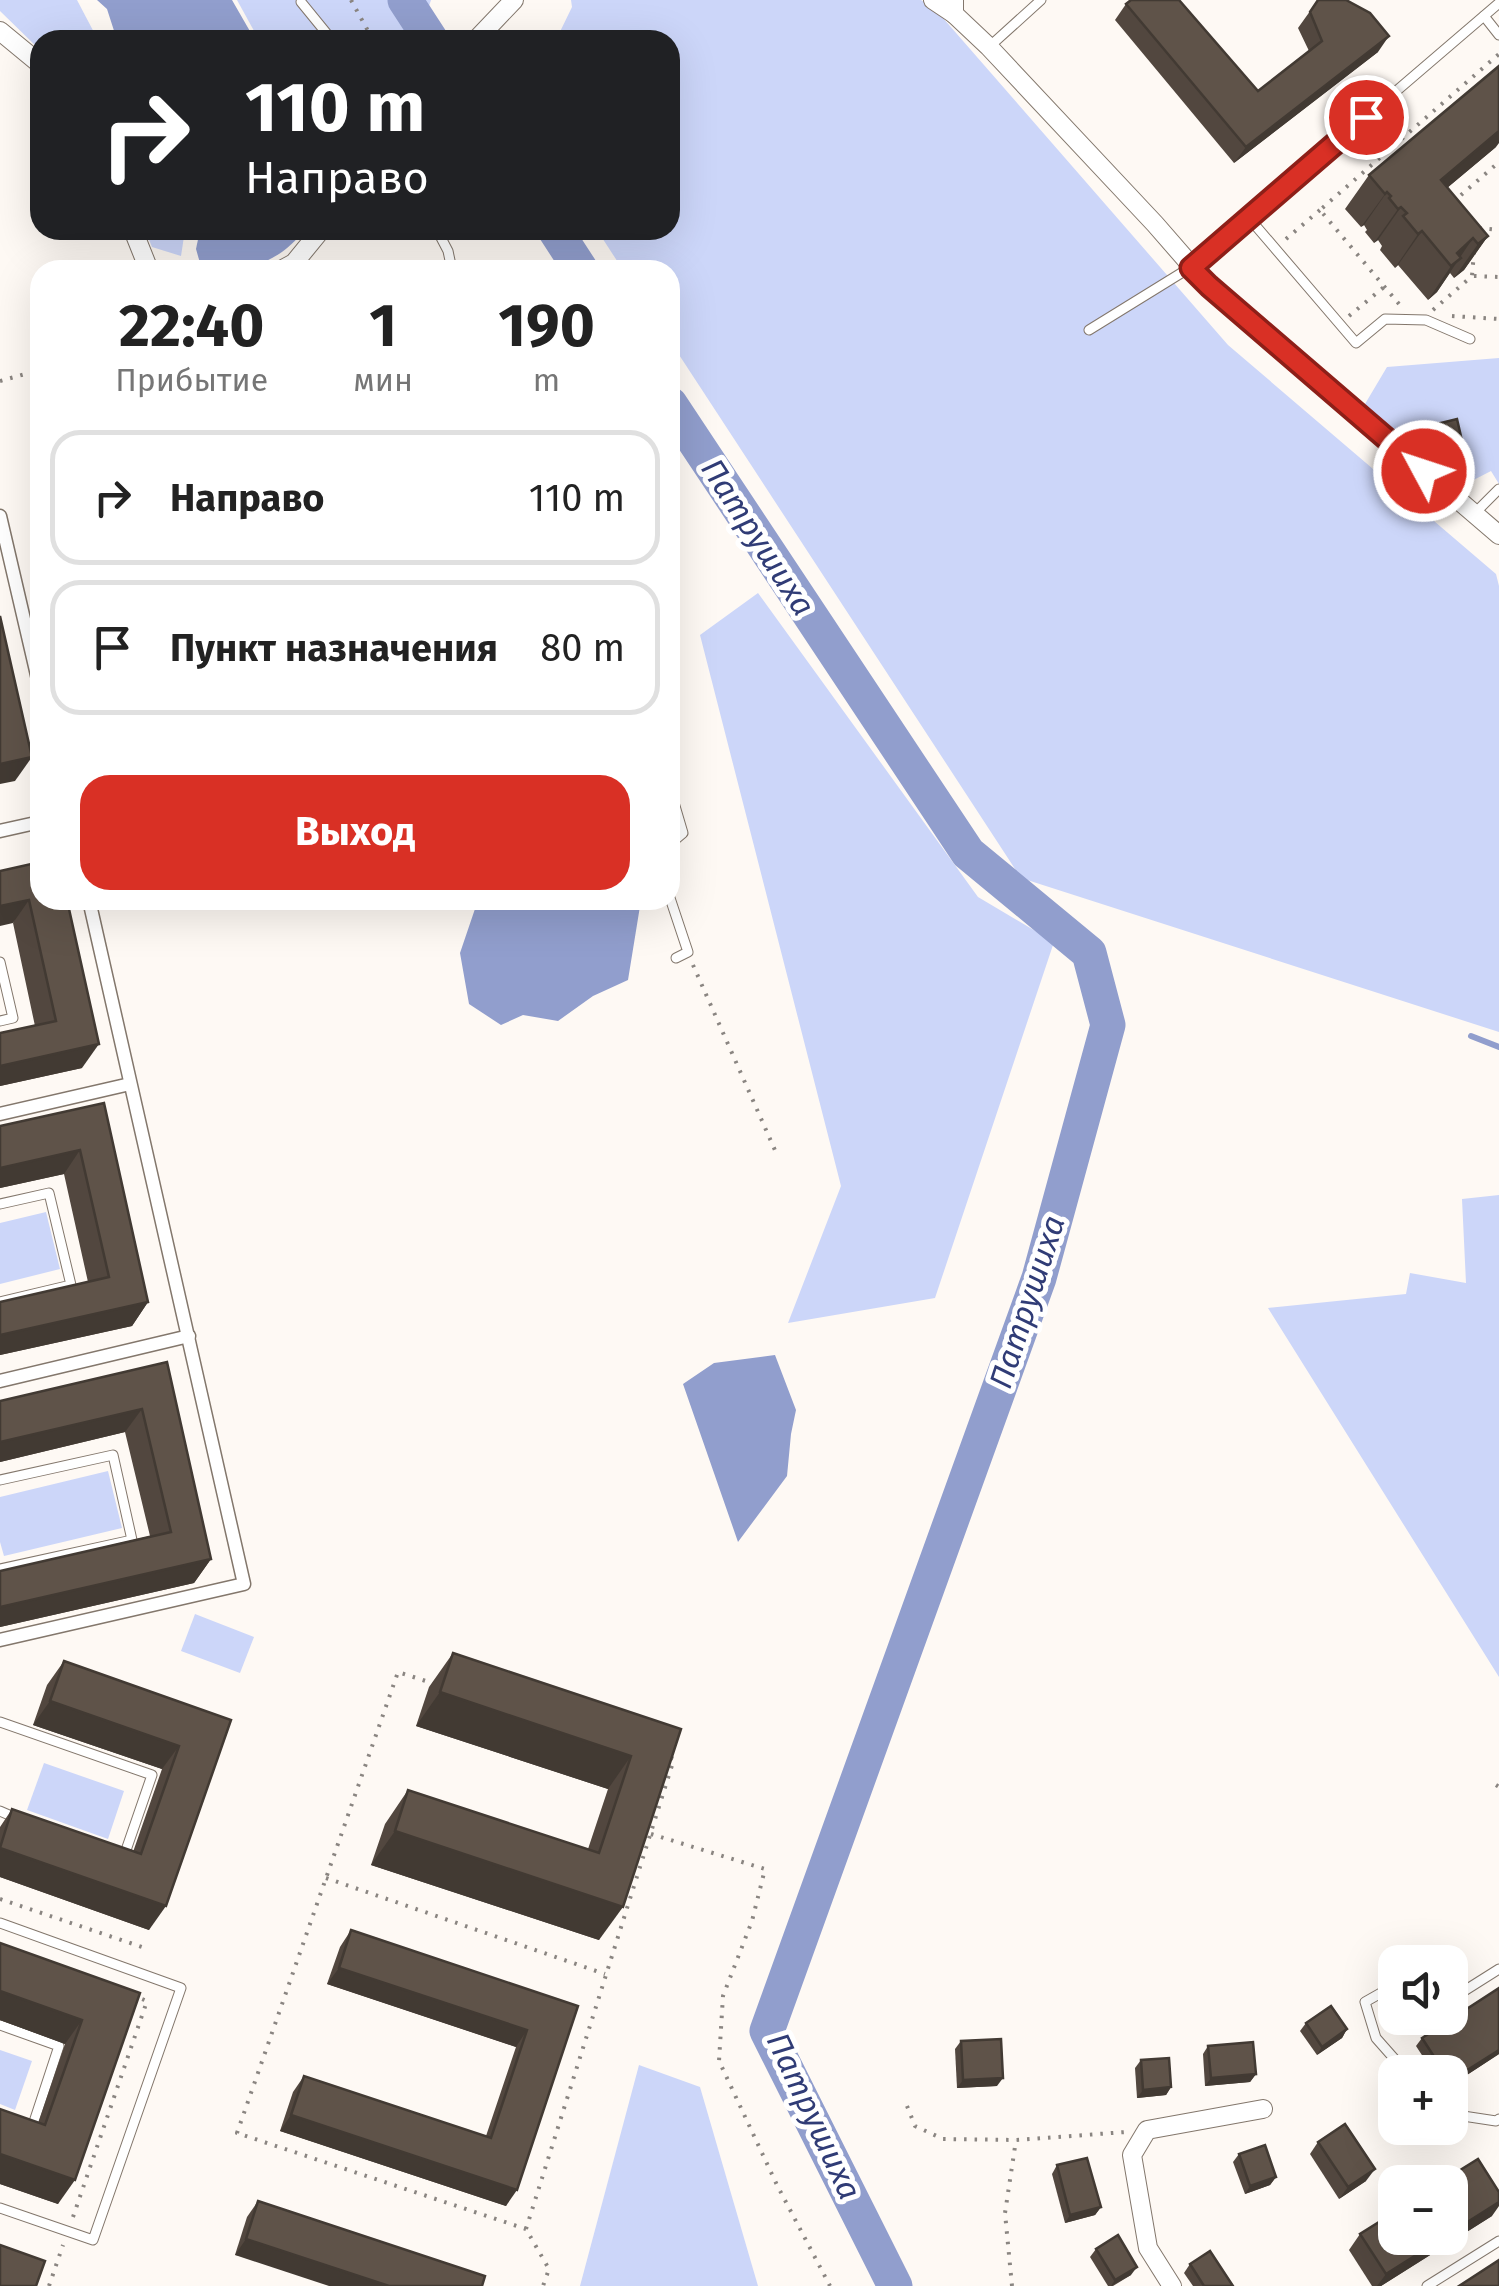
<!DOCTYPE html>
<html lang="ru">
<meta charset="utf-8">
<style>
:root{--surface:#fff;--page:#f6f6f6;--text:#222;--muted:#767676;--line:#e0e0e0;--accent:#d93025}
body{margin:0;font-family:"Fira Sans",sans-serif;background:var(--page);color:var(--text);height:100vh;display:flex;flex-direction:column;font-size:38px;white-space:nowrap}
*{box-sizing:border-box;margin:0}
p{font-size:32px;color:var(--muted)}
.icon{flex:none;width:55px;height:55px;fill:none;stroke:currentColor;stroke-width:2;stroke-linecap:round;stroke-linejoin:round}
.map{position:relative;flex:1;overflow:hidden}
.side{position:absolute;left:30px;top:260px;width:650px;height:650px;display:flex;flex-direction:column;background:var(--surface);border-radius:30px;box-shadow:0 10px 40px #0002}
.side>*{flex:none}
.guide{position:absolute;left:30px;top:30px;width:650px;height:210px;border-radius:30px;box-shadow:0 10px 40px #0002;background:#202124;color:#fff;overflow:hidden}
.controls{position:absolute;left:1378px;top:1945px;display:grid;gap:20px}
.controls a{display:grid;place-items:center;width:90px;height:90px;border-radius:20px;background:var(--surface);box-shadow:0 10px 40px #0002;font-size:50px}
.pin{position:absolute;display:grid;place-items:center;width:85px;height:85px;color:#fff;margin:-42px;border:5px solid #fff;border-radius:50%;box-shadow:0 2px 10px #0007}
.me{position:absolute;width:110px;margin:-55px;rotate:310deg;stroke-linejoin:round;filter:drop-shadow(0 0 8px #0008)}
.turn{display:flex;align-items:center;gap:35px;height:210px;padding:0 50px;font-size:45px}
.turn .icon{width:130px;height:130px;stroke-width:2.5}
.turn b{display:block;font-size:70px;line-height:85px}
.eta{display:flex;justify-content:space-evenly;align-items:center;height:170px;text-align:center}
.eta b{font-size:60px;font-weight:700;line-height:70px}
.button{display:flex;gap:20px;margin-top:auto;padding:20px 50px}
.button a{flex:1;height:115px;border-radius:30px;background:var(--accent);color:#fff;font-size:40px;font-weight:700;line-height:115px;text-align:center}
ul{padding:0;list-style:none}
li{display:flex;align-items:center;gap:30px;height:135px;margin:0 20px 15px;padding:0 30px;border:5px solid var(--line);border-radius:30px}
li div{flex:1}
li b{display:block;font-size:38px}
li em{font-style:normal}
.map>svg:first-child{display:block}
</style>
<div class="map">
<svg width="1499" height="2286" viewBox="0 0 1499 2286">
<rect width="100%" height="100%" fill="#fef9f4"/>
<g fill="#ccd6f9">
<polygon points="0,0 77,0 98,40 40,40 40,50 0,11"/>
<polygon points="237,0 431,0 418,40 259,40"/>
<polygon points="571,0 921,0 936,10 1228,345 1496,574 1499,586 1499,1032 1021,878 670,341 670,270 623,270 597,230 670,230 670,40 556,40 572,7"/>
<polygon points="145,230 185,230 181,256 152,247"/>
<polygon points="1499,358 1499,484 1491,471 1458,488 1365,404 1387,367"/>
<polygon points="758,593 978,897 1054,942 935,1298 788,1323 841,1186 700,635"/>
<polygon points="1499,1195 1499,1677 1268,1308 1406,1294 1410,1273 1466,1283 1462,1199"/>
<polygon points="46,1212 60,1269 0,1284 0,1223"/>
<polygon points="108,1471 122,1528 4,1556 0,1542 0,1497"/>
<polygon points="195,1614 254,1637 240,1673 181,1651"/>
<polygon points="44,1763 124,1791 108,1839 27,1810"/>
<polygon points="0,2050 32,2061 15,2110 0,2104"/>
<polygon points="639,2065 700,2087 758,2286 580,2286"/>
</g>
<g fill="#919ecd">
<polygon points="97,0 232,0 255,40 117,40 107,9"/>
<path d="M200,230H304C280,263 238,278 200,263L196,249Z"/>
<polygon points="478,900 641,900 628,980 593,996 558,1021 523,1015 501,1025 469,1004 460,953"/>
<polygon points="775,1355 796,1410 791,1434 787,1476 738,1542 683,1384 714,1363"/>
</g>
<g fill="none" stroke-linecap="round" stroke-linejoin="round">
<polyline stroke="#919ecd" stroke-width="6" points="1471,1036 1499,1047"/>
<g stroke="#919ecd" stroke-width="35">
<polyline points="405,0 431,40"/>
<polyline points="555,230 581,270"/>
<polyline points="670,404 968,853 1089,953 1108,1025 1039,1278 767,2031 895,2286"/>
</g>
<g stroke="#83776c" stroke-width="11">
<g id="service">
<polyline points="301,2 332,40"/>
<polyline points="1484,16 1499,35"/>
<polyline points="989,47 1041,0"/>
<polyline points="1249,218 1356,343 1385,319 1426,320 1470,339"/>
<polyline points="437,230 448,251 452,270"/>
<polyline points="1089,330 1191,267 1499,3"/>
<polyline points="1475,513 1499,489"/>
<polyline points="670,789 683,833 670,844"/>
<polyline points="670,898 688,952 676,958"/>
<polyline points="0,962 13,1018 0,1021"/>
<polyline points="0,1204 49,1193 71,1285 0,1302"/>
<polyline points="0,1480 113,1455 132,1540 0,1569"/>
<polyline points="0,1722 152,1775 124,1856 120,1855"/>
<polyline points="0,1811 16,1818"/>
<polyline points="0,1923 181,1988 93,2240 0,2208"/>
<polyline points="1395,1985 1365,2002 1376,2038 1406,2072"/>
<polyline points="1450,1996 1453,1998 1499,1969"/>
<polyline points="0,2025 59,2046 31,2131"/>
<polyline points="1450,2114 1496,2121 1499,2119"/>
<polyline points="1427,2286 1499,2241"/>
</g>
</g>
<g stroke="#83776c" stroke-width="15">
<g id="pedestrian">
<polyline points="0,516 40,688"/>
<polyline points="0,831 40,822"/>
<polyline points="0,1114 130,1084"/>
<polyline points="0,1381 189,1336"/>
<polyline points="0,1640 244,1584 89,900"/>
</g>
</g>
<g stroke="#83776c" stroke-width="20">
<g id="minor">
<polyline points="933,0 954,14"/>
<polyline points="954,0 954,14 989,47 1155,224 1209,286 1499,535"/>
<polyline points="0,31 40,64"/>
<polyline points="476,40 514,0"/>
<polyline points="133,230 149,270"/>
<polyline points="281,270 294,263 321,230"/>
<polyline points="1172,2286 1148,2248 1132,2155 1147,2130 1263,2109"/>
</g>
</g>
<g stroke="#8a8581" stroke-width="4" stroke-dasharray="2.5 8" stroke-linecap="butt">
<polyline points="351,0 373,40"/>
<polyline points="1453,202 1499,162"/>
<polyline points="1479,228 1499,230"/>
<polyline points="1286,239 1320,210"/>
<polyline points="1474,276 1499,277"/>
<polyline points="1399,304 1320,210 1499,54"/>
<polyline points="1433,310 1472,276 1474,252"/>
<polyline points="1349,316 1384,287"/>
<polyline points="1452,316 1499,319"/>
<polyline points="0,381 40,370"/>
<polyline points="693,965 778,1157"/>
<polyline points="435,1684 398,1672 237,2133 526,2229 549,2269 543,2286"/>
<polyline points="1496,1785 1499,1787"/>
<polyline points="651,1834 765,1869 752,1921 723,1996 719,2061 777,2185 830,2286"/>
<polyline points="326,1878 605,1974"/>
<polyline points="0,1899 142,1947"/>
<polyline points="907,2106 915,2126 943,2139 1016,2140 1126,2132"/>
<polyline points="73,2217 147,2001 137,1997"/>
<polyline points="526,2229 674,1759 669,1757"/>
<polyline points="49,2286 63,2245"/>
<polyline points="1012,2286 1005,2213 1016,2140"/>
</g>
<use href="#service" stroke="#fff" stroke-width="9"/>
<use href="#pedestrian" stroke="#fff" stroke-width="12"/>
<use href="#minor" stroke="#fff" stroke-width="18"/>
</g>
<g fill="#52473f">
<polygon points="1318,0 1378,52 1234,163 1115,20 1126,4 1258,91 1309,51 1298,28"/>
<polygon points="1496,147 1447,188 1488,236 1464,270 1454,278 1450,273 1437,292 1428,300 1398,265 1395,268 1380,250 1382,246 1378,240 1374,243 1365,232 1367,230 1364,225 1361,227 1345,209 1369,175"/>
<polygon points="1433,425 1457,453 1433,459 1427,433"/>
<polygon points="40,862 82,1068 0,1086 0,1033 35,1026 13,923"/>
<polygon points="104,1103 148,1302 132,1326 0,1355 0,1302 88,1282 64,1174 0,1188 0,1126"/>
<polygon points="167,1362 211,1559 194,1583 0,1627 0,1571 150,1536 125,1432 0,1462 0,1401"/>
<polygon points="453,1653 681,1729 599,1940 371,1865 385,1824 408,1790 588,1849 608,1789 416,1726 429,1687"/>
<polygon points="64,1661 231,1720 149,1930 0,1877 0,1827 12,1809 133,1852 162,1769 33,1725 47,1685"/>
<polygon points="351,1930 578,2006 506,2206 280,2131 293,2092 304,2076 486,2136 516,2047 327,1984 340,1947"/>
<polygon points="1499,1988 1499,2054 1450,2086 1450,2072 1433,2072 1416,2046 1422,2038"/>
<polygon points="140,1993 58,2204 0,2184 0,2109 38,2123 65,2044 0,2020"/>
<polygon points="1306,2023 1347,2029 1342,2038 1317,2055 1300,2031"/>
<polygon points="961,2041 997,2086 957,2088 955,2049"/>
<polygon points="1208,2046 1256,2074 1250,2082 1205,2086 1203,2054"/>
<polygon points="1141,2060 1171,2087 1166,2095 1137,2098 1135,2068"/>
<polygon points="1318,2142 1366,2181 1339,2199 1310,2154"/>
<polygon points="1239,2154 1276,2177 1270,2185 1245,2194 1233,2162"/>
<polygon points="1057,2165 1101,2207 1095,2215 1065,2223 1052,2174"/>
<polygon points="258,2201 482,2286 235,2255 247,2217"/>
<polygon points="1492,2216 1381,2286 1372,2286 1349,2250 1360,2234"/>
<polygon points="1096,2249 1131,2275 1113,2286 1108,2286 1090,2257"/>
<polygon points="1190,2264 1233,2286 1193,2286 1184,2273"/>
</g>
<g fill="#423a33">
<polygon points="1389,36 1378,52 1234,163 1246,147"/>
<polygon points="1499,131 1499,143 1496,147 1417,213 1441,180"/>
<polygon points="1387,192 1364,225 1361,227 1385,194"/>
<polygon points="1401,207 1378,240 1374,243 1398,209"/>
<polygon points="1422,231 1398,265 1395,268 1418,234"/>
<polygon points="1488,236 1464,270 1454,278 1478,244"/>
<polygon points="1473,238 1437,292 1428,300 1451,266 1457,253"/>
<polygon points="1463,445 1457,453 1433,459 1439,451"/>
<polygon points="32,757 15,781 0,784 0,764"/>
<polygon points="29,900 13,923 0,926 0,906"/>
<polygon points="99,1044 82,1068 0,1086 0,1066"/>
<polygon points="80,1150 64,1174 0,1188 0,1168"/>
<polygon points="148,1302 132,1326 0,1355 0,1335"/>
<polygon points="142,1409 125,1432 0,1462 0,1442"/>
<polygon points="211,1559 194,1583 0,1627 0,1607"/>
<polygon points="440,1692 631,1756 608,1789 416,1726"/>
<polygon points="50,1701 179,1746 162,1769 33,1725"/>
<polygon points="395,1831 623,1907 599,1940 371,1865"/>
<polygon points="0,1848 166,1906 149,1930 0,1877"/>
<polygon points="339,1968 527,2030 516,2047 327,1984"/>
<polygon points="0,1991 82,2020 65,2044 0,2020"/>
<polygon points="1347,2029 1342,2038 1317,2055 1322,2047"/>
<polygon points="1499,2050 1499,2054 1450,2086 1450,2081"/>
<polygon points="1256,2074 1250,2082 1205,2086 1211,2078"/>
<polygon points="1003,2078 997,2086 957,2088 963,2080"/>
<polygon points="1171,2087 1166,2095 1137,2098 1143,2090"/>
<polygon points="291,2115 517,2190 506,2206 280,2131"/>
<polygon points="0,2154 75,2180 58,2204 0,2184"/>
<polygon points="1375,2169 1366,2181 1339,2199 1348,2187"/>
<polygon points="1276,2177 1270,2185 1245,2194 1250,2186"/>
<polygon points="1499,2202 1499,2206 1492,2216 1381,2286 1377,2286 1386,2274 1443,2238 1450,2238 1450,2233"/>
<polygon points="1101,2207 1095,2215 1065,2223 1070,2215"/>
<polygon points="246,2239 389,2286 329,2286 235,2255"/>
<polygon points="1137,2267 1131,2275 1111,2286 1115,2280"/>
</g>
<g fill="#5f5349" stroke="#423a33" stroke-width="2.5">
<polygon points="1131,0 1179,0 1258,91 1322,41 1310,12 1318,0 1346,0 1370,13 1389,36 1246,147 1126,4"/>
<polygon points="1499,66 1499,131 1441,180 1488,236 1478,244 1473,238 1457,253 1461,258 1451,266 1422,231 1418,234 1403,216 1407,213 1401,207 1398,209 1389,198 1391,196 1387,192 1385,194 1369,175"/>
<polygon points="1457,419 1463,445 1439,451 1433,425"/>
<polygon points="0,616 32,757 0,764"/>
<polygon points="40,862 40,900 67,900 99,1044 0,1066 0,1033 56,1021 29,900 0,906 0,871"/>
<polygon points="104,1103 148,1302 0,1335 0,1302 109,1277 80,1150 0,1168 0,1126"/>
<polygon points="167,1362 211,1559 0,1607 0,1571 171,1532 142,1409 0,1442 0,1401"/>
<polygon points="453,1653 681,1729 623,1907 395,1831 408,1790 599,1853 631,1756 440,1692"/>
<polygon points="64,1661 231,1720 166,1906 0,1848 12,1809 141,1854 179,1746 50,1701"/>
<polygon points="351,1930 578,2006 517,2190 291,2115 304,2076 491,2138 527,2030 339,1968"/>
<polygon points="0,1943 140,1993 75,2180 0,2154 0,2109 45,2125 82,2020 0,1991"/>
<polygon points="1499,1988 1499,2050 1450,2081 1450,2072 1444,2072 1422,2038"/>
<polygon points="1331,2006 1347,2029 1322,2047 1306,2023"/>
<polygon points="1001,2039 1003,2078 963,2080 961,2041"/>
<polygon points="1253,2042 1256,2074 1211,2078 1208,2046"/>
<polygon points="1169,2058 1171,2087 1143,2090 1141,2060"/>
<polygon points="1345,2124 1375,2169 1348,2187 1318,2142"/>
<polygon points="1265,2145 1276,2177 1250,2186 1239,2154"/>
<polygon points="1087,2158 1101,2207 1070,2215 1057,2165"/>
<polygon points="1478,2159 1499,2192 1499,2202 1450,2233 1450,2182 1441,2182"/>
<polygon points="258,2201 485,2276 482,2286 389,2286 246,2239"/>
<polygon points="1395,2212 1395,2238 1443,2238 1386,2274 1360,2234"/>
<polygon points="1118,2235 1137,2267 1115,2280 1096,2249"/>
<polygon points="0,2245 45,2261 36,2286 0,2286"/>
<polygon points="1210,2251 1233,2286 1204,2286 1190,2264"/>
<polygon points="1499,2260 1499,2286 1459,2286"/>
</g>
<g fill="none" stroke-linecap="round" stroke-linejoin="round">
<g stroke="#8d1f18" stroke-width="25">
<polyline id="route" points="1366,117 1191,268 1209,286 1424,471"/>
</g>
<use href="#route" stroke="#d93025" stroke-width="18"/>
</g>
<g text-anchor="middle" stroke-width="10" stroke-linejoin="round" paint-order="stroke">
<g font-size="32" font-style="italic" fill="#303c76" stroke="#fff">
<text transform="translate(758 537) rotate(57)" y="11">Патрушиха</text>
<text transform="translate(1027 1302) rotate(-72)" y="11">Патрушиха</text>
<text transform="translate(814 2116) rotate(65)" y="11">Патрушиха</text>
</g>
</g>
</svg>
<div class="controls">
<a><svg class="icon" aria-label="sound" viewBox="0 0 24 24"><path d="M4 9h4l5-4v14l-5-4H4zM17 9q2 3 0 6"/></svg></a>
<a>+</a>
<a>−</a>
</div>
<div class="pin" style="left:1366px;top:117px;background:#d93025"><svg class="icon" aria-label="arrive" viewBox="0 0 24 24"><path d="M6 21V4h12l-3 4 3 4H6"/></svg></div>
<svg class="me" style="left:1424px;top:471px" viewBox="-20 -20 40 40"><circle r="17" fill="#d93025" stroke="#fff" stroke-width="3"/><path d="M0-11L8 9 0 5-8 9z" fill="#fff"/></svg>
<div class="guide">
<div class="turn"><svg class="icon" aria-label="right" viewBox="0 0 24 24"><path d="M7 20v-9h11M14 6l5 5-5 5"/></svg><div><b>110 m</b>Направо</div></div>
</div>
<section class="side">
<div class="eta">
<div><b>22:40</b><p>Прибытие</p></div>
<div><b>1</b><p>мин</p></div>
<div><b>190</b><p>m</p></div>
</div>
<ul>
<li><svg class="icon" aria-label="right" viewBox="0 0 24 24"><path d="M7 20v-9h11M14 6l5 5-5 5"/></svg><div><b>Направо</b></div><em>110 m</em></li>
<li><svg class="icon" aria-label="arrive" viewBox="0 0 24 24"><path d="M6 21V4h12l-3 4 3 4H6"/></svg><div><b>Пункт назначения</b></div><em>80 m</em></li>
</ul>
<div class="button"><a>Выход</a></div>
</section>
</div>
